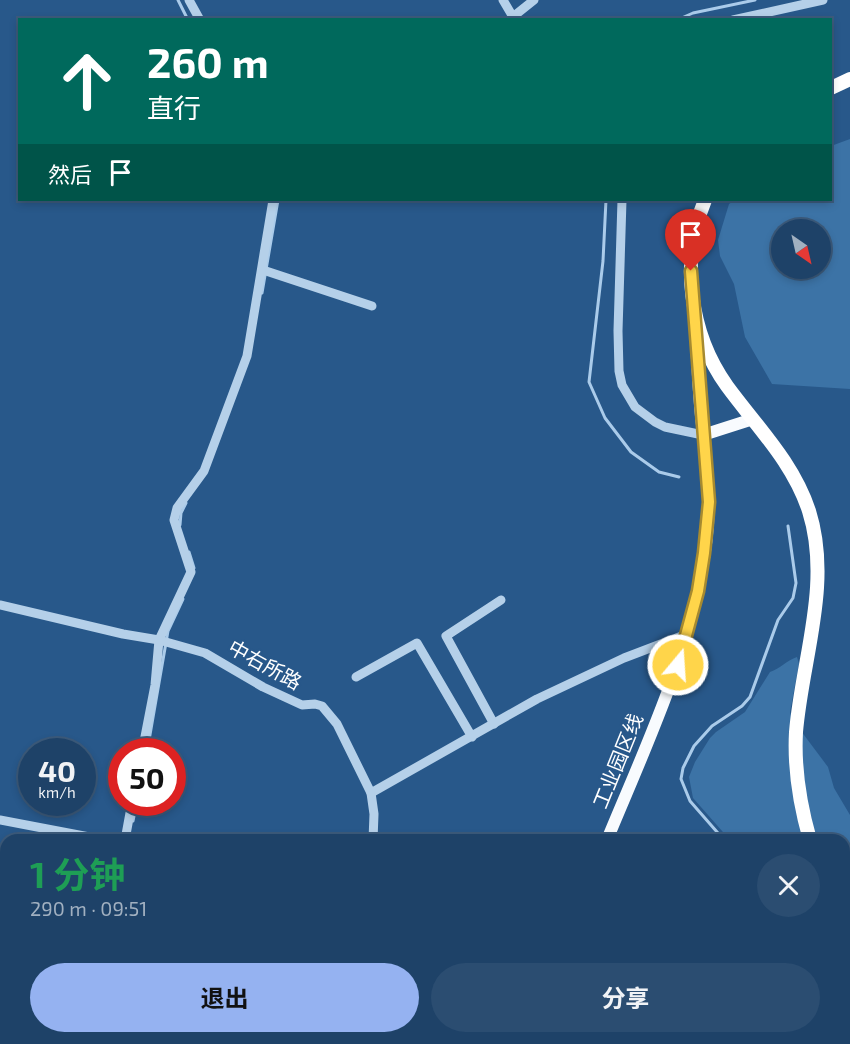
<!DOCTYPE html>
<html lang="zh">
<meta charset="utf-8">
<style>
:root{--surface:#1e4268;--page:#2b4d71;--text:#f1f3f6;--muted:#a1b0c0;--line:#3c5b7c;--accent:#95b2f1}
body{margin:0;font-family:"Exo 2","Noto Sans SC",sans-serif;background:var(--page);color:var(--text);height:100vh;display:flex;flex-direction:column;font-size:22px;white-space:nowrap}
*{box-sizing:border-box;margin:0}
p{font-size:20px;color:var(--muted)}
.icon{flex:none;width:33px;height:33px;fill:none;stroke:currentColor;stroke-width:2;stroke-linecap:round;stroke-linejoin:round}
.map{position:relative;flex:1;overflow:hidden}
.panel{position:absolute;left:0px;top:834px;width:850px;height:210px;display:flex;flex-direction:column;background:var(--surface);border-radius:18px 18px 0 0;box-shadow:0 3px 9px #0003,0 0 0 2px var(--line)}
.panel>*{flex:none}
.guide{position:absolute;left:18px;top:18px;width:814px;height:183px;border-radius:0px;box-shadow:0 3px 9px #0003,0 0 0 2px var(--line);background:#00695c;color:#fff;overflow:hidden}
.needle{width:39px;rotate:146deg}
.tools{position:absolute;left:771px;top:219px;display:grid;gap:12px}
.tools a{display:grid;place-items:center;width:60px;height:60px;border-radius:50%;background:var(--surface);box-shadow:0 3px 9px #0003,0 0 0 2px var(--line);font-size:30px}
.speed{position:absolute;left:18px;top:738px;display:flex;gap:12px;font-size:30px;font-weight:700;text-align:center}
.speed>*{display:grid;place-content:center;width:78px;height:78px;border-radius:50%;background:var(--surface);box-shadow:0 3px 9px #0003,0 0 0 2px var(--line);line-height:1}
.speed small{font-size:15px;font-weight:400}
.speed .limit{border:9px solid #d22;background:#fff;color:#111}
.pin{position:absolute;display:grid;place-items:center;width:51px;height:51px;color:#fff;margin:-62px -26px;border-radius:50% 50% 50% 0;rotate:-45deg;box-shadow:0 0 6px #0007}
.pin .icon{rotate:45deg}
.me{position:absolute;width:66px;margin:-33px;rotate:18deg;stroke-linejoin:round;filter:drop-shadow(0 0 4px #0008)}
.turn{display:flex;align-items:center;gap:21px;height:126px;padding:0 30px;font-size:27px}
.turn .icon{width:78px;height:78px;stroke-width:2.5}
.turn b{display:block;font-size:42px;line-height:51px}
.then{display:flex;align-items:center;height:57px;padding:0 30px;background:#0003;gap:12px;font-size:22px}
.round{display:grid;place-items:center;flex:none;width:63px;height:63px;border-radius:32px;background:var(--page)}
.headline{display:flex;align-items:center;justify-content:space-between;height:102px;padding:0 30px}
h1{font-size:36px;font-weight:700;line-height:45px;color:#1e9e55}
.button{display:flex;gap:12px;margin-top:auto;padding:12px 30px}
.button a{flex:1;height:69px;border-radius:36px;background:var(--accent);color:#111;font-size:24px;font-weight:700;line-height:69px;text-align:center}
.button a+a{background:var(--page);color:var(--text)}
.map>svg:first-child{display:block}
</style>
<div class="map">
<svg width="850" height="1044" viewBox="0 0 850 1044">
<rect width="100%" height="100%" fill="#28588a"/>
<g fill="#3c73a6" fill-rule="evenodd">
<path d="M850,139V389L772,384L745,337L734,284L720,256L718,240L729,204L735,200H831V146ZM782,230H820V268H782Z"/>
<path d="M797,657L799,664L790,712L792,719L828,767L834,788L850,815V852L845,854L844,840H730L693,798L689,777L695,762L710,738L716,732L745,712L770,672C780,669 787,660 797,657Z"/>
<polygon points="845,929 850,940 850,1044 834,1044 833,1038 844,1038"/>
</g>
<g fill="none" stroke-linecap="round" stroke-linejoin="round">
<g stroke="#aacbea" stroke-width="3">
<polyline points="178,0 188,20"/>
<polyline points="677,20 693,13 755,0"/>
<polyline points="606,200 603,261 589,382 605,418 631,452 659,472 679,477"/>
<polyline points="262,293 278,200"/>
<polyline points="180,525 181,513 186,503"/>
<polyline points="189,552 194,568"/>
<polyline points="147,752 168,631 183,599"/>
<polyline points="133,821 137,802"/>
<polyline points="724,840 690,801 681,779 683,768 694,746 712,726 742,706 750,697 778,620 793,598 796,583 788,526"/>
<polyline points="844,962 850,980"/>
</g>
<g stroke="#b5d0e9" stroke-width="9">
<polyline points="189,0 200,20"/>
<polyline points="503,0 513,17"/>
<polyline points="509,20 534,0"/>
<polyline points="733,20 823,0"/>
<polyline points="622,200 618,331 619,371 622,385 635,407 655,422 665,427 703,435"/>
<polyline points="263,270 372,306"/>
<polyline points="0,605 123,634 159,640 191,572 174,520 177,508 204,471 247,356 273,200"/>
<polyline points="356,677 417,643 472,737"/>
<polyline points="494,724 446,636 501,600"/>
<polyline points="142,752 155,685 159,640 205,653 263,687 302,705 315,704 322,706 337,724 371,793 374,814 373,840"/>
<polyline points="371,793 537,699 624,658 687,634"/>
<polyline points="0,820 105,840"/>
<polyline points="125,840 132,802"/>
<polyline points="625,1038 635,1044"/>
<polyline points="86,1044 92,1038"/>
<polyline points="295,1044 296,1038"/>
<polyline points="484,1044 490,1038"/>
</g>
<g stroke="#f8fbfe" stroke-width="12">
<polyline points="703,435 753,419"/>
<path d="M607,840C649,738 699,636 708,525C710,488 705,452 701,416C698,386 697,355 695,325"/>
<polyline points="521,1044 524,1038"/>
</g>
<g stroke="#fff" stroke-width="14">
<polyline points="831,88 850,79"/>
<path d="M705,200C680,260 689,333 727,386C757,427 793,462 809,511C832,584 802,659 796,732C794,768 800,805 810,840"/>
<polyline points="844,927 850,937"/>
</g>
</g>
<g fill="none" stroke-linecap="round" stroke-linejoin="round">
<g stroke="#a68a30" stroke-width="15">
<polyline id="route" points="678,665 698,591 704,553 709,502 691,271"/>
</g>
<use href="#route" stroke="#ffd54a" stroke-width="10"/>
</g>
<g text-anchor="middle" stroke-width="4.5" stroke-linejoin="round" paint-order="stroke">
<g font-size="20" fill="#fff" stroke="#28588a">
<text transform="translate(265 665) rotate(29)" y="7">中右所路</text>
<text transform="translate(618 761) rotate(-68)" y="7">工业园区线</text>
</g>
</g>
</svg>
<div class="tools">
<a><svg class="needle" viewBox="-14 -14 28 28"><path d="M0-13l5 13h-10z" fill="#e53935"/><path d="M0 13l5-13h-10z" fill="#a1b0c0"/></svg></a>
</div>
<div class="speed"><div>40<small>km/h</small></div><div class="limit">50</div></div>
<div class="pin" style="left:691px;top:271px;background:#d93025"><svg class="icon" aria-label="arrive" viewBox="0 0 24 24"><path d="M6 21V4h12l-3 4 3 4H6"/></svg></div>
<svg class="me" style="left:678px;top:665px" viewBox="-20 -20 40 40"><circle r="17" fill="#ffd54a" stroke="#fff" stroke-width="3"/><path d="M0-11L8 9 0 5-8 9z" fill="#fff"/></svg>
<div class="guide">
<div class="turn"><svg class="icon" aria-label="ahead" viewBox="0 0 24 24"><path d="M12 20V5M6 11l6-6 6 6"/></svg><div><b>260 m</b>直行</div></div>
<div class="then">然后<svg class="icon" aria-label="arrive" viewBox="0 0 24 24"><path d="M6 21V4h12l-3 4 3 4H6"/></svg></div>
</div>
<section class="panel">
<div class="headline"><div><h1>1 分钟</h1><p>290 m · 09:51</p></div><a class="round"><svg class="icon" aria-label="close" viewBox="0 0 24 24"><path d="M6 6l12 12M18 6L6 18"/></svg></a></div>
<div class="button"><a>退出</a><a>分享</a></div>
</section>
</div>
